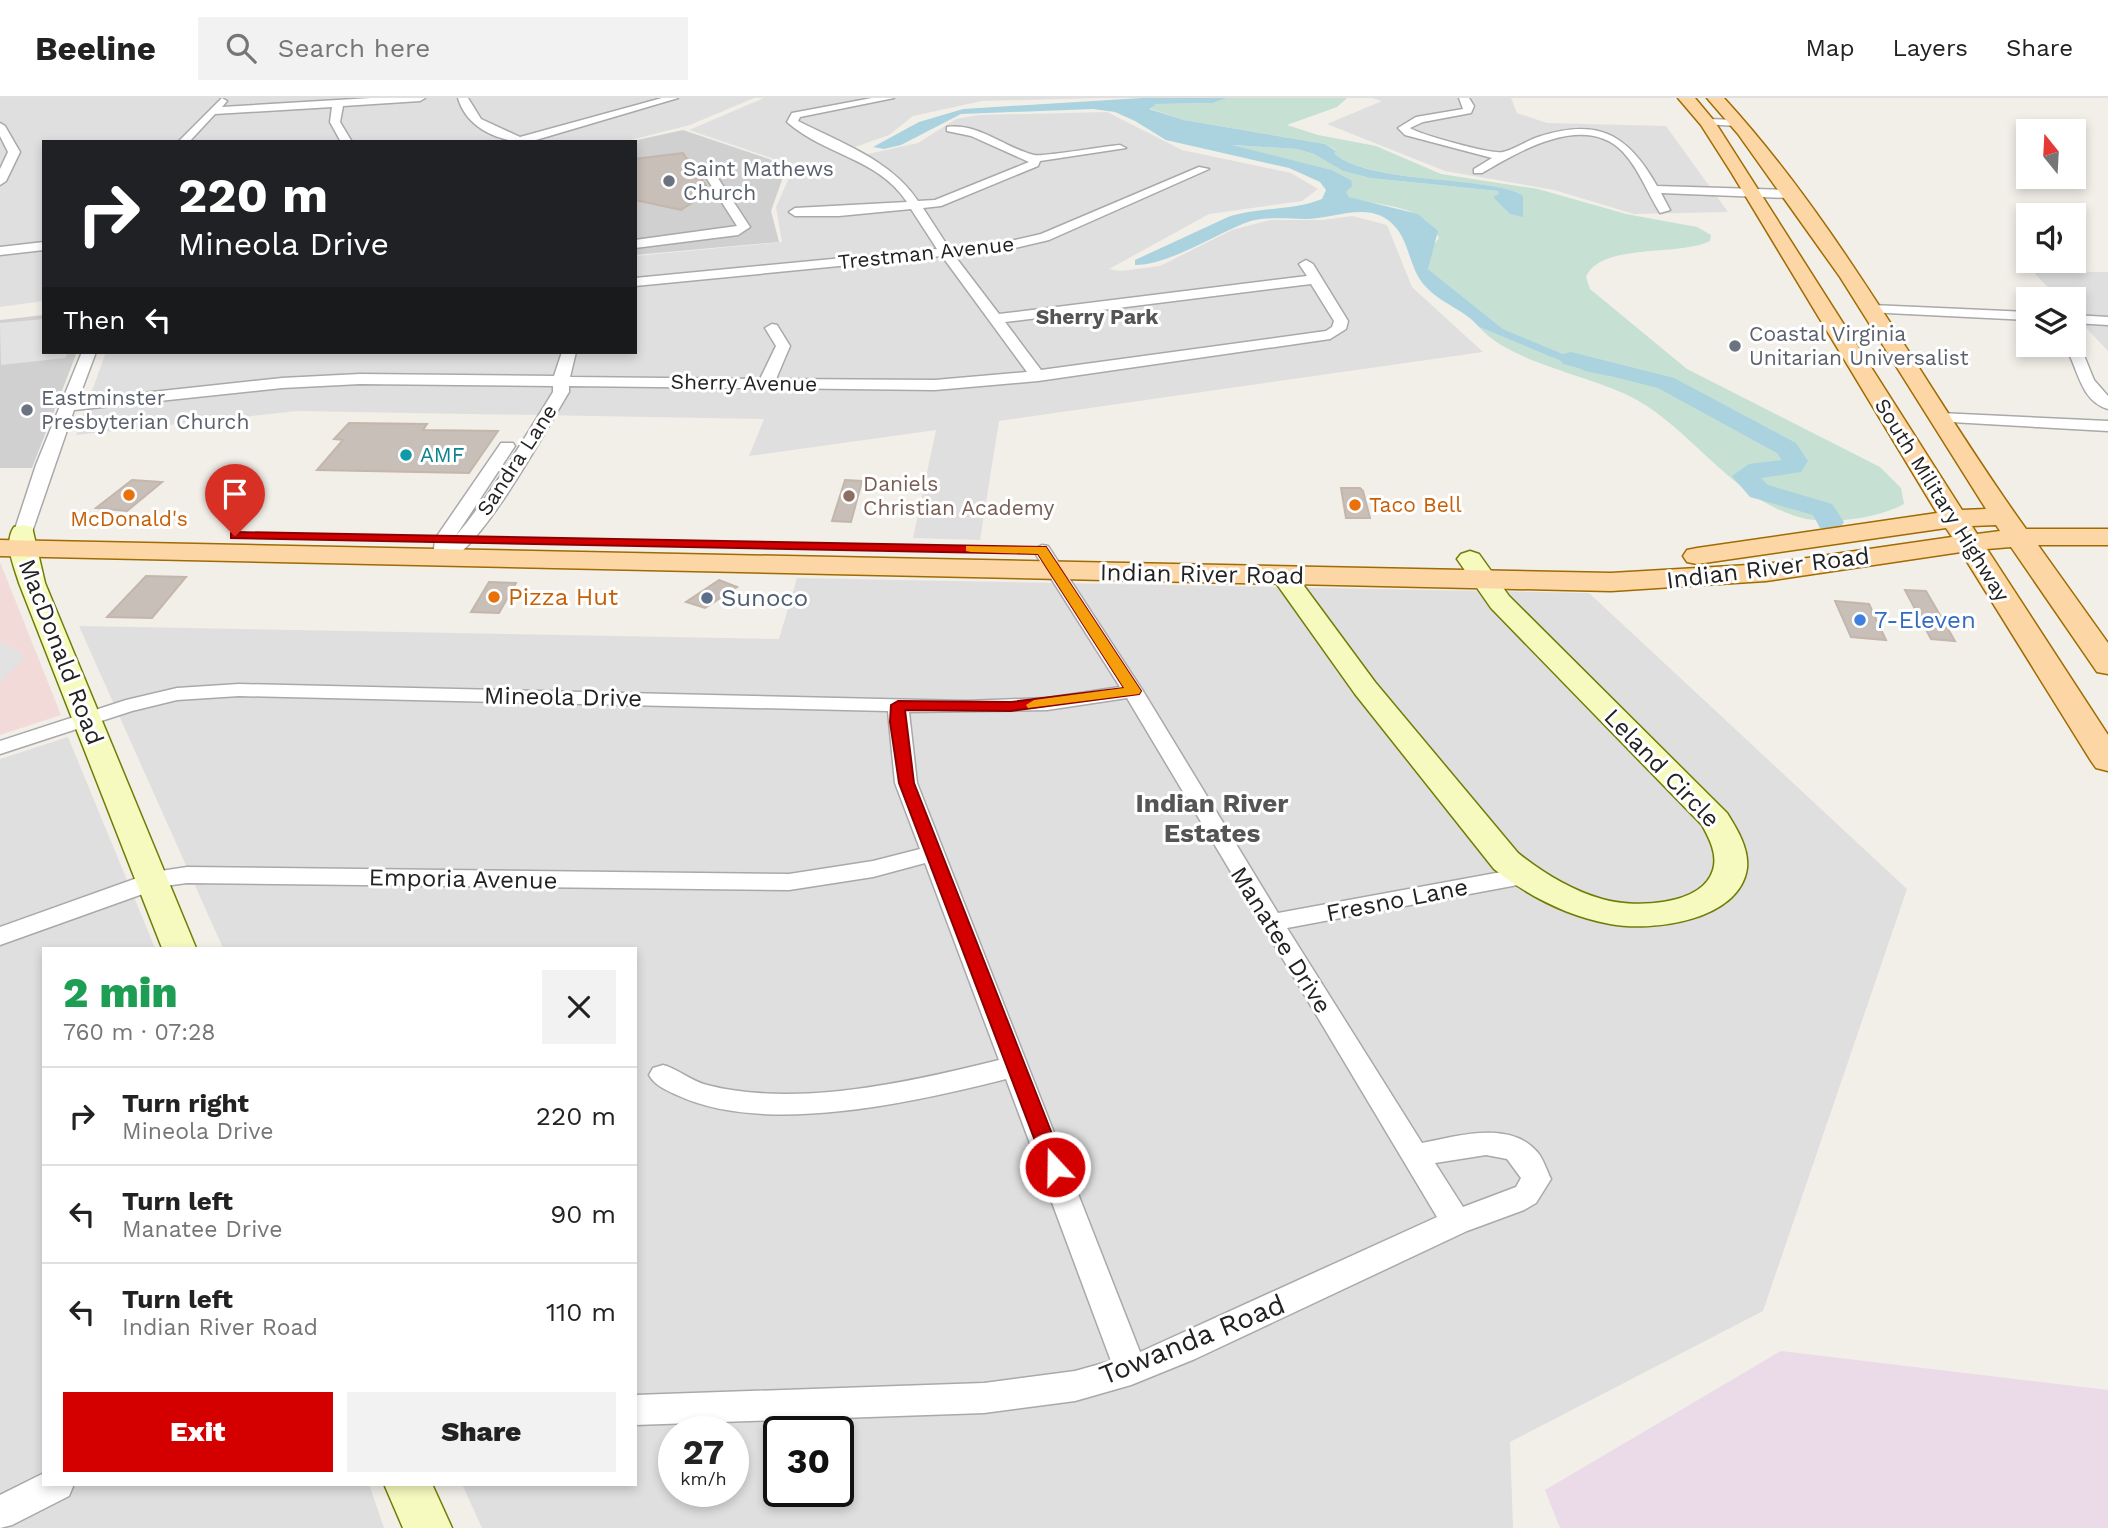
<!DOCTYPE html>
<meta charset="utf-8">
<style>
:root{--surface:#fff;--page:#f2f2f2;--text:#222;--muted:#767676;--line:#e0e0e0;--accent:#d40000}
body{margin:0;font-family:"Work Sans",sans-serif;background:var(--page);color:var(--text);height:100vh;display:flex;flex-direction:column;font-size:26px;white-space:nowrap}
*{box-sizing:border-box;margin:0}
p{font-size:23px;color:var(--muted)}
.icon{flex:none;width:38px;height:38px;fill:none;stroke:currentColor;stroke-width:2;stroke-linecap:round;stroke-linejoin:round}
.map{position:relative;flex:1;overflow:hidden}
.sheet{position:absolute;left:42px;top:849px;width:595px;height:539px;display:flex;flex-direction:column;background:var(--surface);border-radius:0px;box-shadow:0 4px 10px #0003}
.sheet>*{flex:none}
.top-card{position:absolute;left:42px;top:42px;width:595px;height:214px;border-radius:0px;box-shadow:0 4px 10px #0003;background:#202124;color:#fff;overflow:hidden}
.needle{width:46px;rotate:342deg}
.fabs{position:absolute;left:2016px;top:21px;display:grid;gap:14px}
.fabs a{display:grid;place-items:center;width:70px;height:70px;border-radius:0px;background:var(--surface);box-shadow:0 4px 10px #0003;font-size:35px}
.speed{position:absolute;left:658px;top:1318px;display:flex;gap:14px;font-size:35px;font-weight:700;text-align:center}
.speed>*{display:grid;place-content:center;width:91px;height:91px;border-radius:50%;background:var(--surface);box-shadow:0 4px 10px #0003;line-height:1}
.speed small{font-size:18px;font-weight:400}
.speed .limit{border:4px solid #111;border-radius:10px;background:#fff;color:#111}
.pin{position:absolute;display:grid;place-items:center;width:60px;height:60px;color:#fff;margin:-72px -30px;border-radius:50% 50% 50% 0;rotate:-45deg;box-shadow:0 0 7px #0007}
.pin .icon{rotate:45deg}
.me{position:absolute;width:77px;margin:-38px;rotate:339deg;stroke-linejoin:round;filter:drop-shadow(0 0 5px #0008)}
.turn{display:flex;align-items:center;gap:24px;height:147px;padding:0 21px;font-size:32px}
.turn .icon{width:91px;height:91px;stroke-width:2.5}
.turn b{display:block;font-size:49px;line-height:60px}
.then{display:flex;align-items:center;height:66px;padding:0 21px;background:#0003;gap:14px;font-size:26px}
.round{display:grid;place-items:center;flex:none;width:74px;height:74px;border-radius:0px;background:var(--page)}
.head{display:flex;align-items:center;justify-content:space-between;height:119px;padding:0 21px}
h1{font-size:42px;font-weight:800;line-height:52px;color:#1e9e55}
.cta{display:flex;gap:14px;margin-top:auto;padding:14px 21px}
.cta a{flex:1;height:80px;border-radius:0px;background:var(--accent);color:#fff;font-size:28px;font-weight:800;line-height:80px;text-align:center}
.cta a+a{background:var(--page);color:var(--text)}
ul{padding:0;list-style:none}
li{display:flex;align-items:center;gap:21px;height:98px;padding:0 21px;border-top:2px solid var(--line)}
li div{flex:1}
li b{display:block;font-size:26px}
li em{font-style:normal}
header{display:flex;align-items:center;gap:42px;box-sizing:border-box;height:98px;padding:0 35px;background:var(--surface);border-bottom:2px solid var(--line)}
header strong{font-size:33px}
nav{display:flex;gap:38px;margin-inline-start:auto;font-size:24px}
.search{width:490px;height:63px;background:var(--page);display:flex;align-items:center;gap:18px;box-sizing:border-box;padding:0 24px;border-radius:0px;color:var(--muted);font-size:26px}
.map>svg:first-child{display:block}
</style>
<header>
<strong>Beeline</strong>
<div class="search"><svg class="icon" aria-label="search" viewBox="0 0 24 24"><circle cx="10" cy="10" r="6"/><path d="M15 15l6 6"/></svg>Search here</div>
<nav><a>Map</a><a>Layers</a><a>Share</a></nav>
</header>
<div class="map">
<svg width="2108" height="1430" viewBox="0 0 2108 1430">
<rect width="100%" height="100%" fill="#f2efe9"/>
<g fill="#e0dfdf" fill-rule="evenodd">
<polygon points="0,0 754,0 690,27 623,44 44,44 44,203 0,209"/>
<polygon points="764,0 1100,0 982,3 913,18 889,37 855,49 868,56 918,45 956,21 979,17 1107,14 1182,52 1291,75 1318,91 1302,103 1209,116 1109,171 1120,173 1160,168 1232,132 1270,122 1323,122 1352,118 1387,127 1412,189 1483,254 999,323 980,442 913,440 936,332 749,358 764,321 297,313 76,337 106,254 635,254 635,158 782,144 776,109 793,71 771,60 689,32"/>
<polygon points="1372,0 1511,0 1517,15 1547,25 1666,28 1728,114 1634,116 1554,92 1445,73 1327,26 1382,3"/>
<polygon points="2024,164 2071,174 2108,174 2108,253 2074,217 2074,201 2059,201"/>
<path d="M797,480L1589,495L1907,791L1763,1213L1510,1344L1513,1430H482L462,1386H635V850H223L79,528L779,541ZM674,1334H733V1393H674ZM779,1334H838V1393H779Z"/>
<polygon points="68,639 155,850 44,850 44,1386 369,1386 384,1430 0,1430 0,661"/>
</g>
<polygon fill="#f2dad9" points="0,464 61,617 0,637"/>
<polygon fill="#ebdbe8" points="1781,1253 2108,1292 2108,1430 1560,1430 1545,1392"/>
<g fill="#d0d0d0">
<polygon points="683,32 769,61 791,72 783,79 771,113 779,144 635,157 635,44 628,44"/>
<polygon points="44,217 44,254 77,254 32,370 0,370 0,222"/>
</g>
<path fill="#c6e0d4" d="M1227,0H1347L1337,9L1287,27L1318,37L1376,48L1441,76L1538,91L1626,116L1697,129L1711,137L1710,143C1678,159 1601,144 1586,179L1590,191L1687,271L1880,369L1901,390L1904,406C1877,421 1824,428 1795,418C1732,398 1693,334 1637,302C1593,277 1511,266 1479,229L1585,273H1618L1566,257L1503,231L1428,171L1432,149L1439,140C1424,105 1380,109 1349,99L1346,94L1351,82L1332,72L1231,47L1297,51L1314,56L1343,73L1370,80L1498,93L1523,118L1522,102L1516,94C1474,79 1362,84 1333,54L1336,52L1325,46L1184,22L1148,10L1156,6L1213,5Z"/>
<g fill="#e2e2e2">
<polygon points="44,221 44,254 68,254 65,260 1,267 0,225"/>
<polygon points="0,545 7,545 3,549 12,549 25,559 0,585"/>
</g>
<path fill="#aad3df" d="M1142,0H1227L1213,5L1156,6L1149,11L1184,22L1325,46L1336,53L1334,55C1366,85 1472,78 1516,94L1523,98V119L1510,116L1493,99L1499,96L1498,93L1370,80L1343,73L1314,56L1297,51L1232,47L1332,72L1351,82L1352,88L1346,94L1349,99L1418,116L1438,133L1428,171L1503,231L1566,257L1619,273L1609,278L1585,273L1479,229C1465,212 1444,207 1428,191C1410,175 1411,149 1397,131C1373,100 1336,121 1306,121C1282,121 1261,117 1238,128C1208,141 1166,167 1135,167V162L1228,119C1259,109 1292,113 1322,101L1326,92L1320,84L1289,70L1166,42L1135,23L1115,14L1093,11L961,16L901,47L884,51L873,49L919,24L963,11Z"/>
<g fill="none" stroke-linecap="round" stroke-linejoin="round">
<polygon fill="#aad3df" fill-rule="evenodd" points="1571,254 1674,280 1796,345 1808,363 1801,374 1761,380 1768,387 1832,406 1844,424 1840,430 1820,430 1813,417 1750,399 1732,378 1749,366 1782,362 1777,355 1658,290 1563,266 1560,261 1563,256"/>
</g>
<g fill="#c7bfb8" stroke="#c4b6ab" stroke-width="2">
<polygon points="683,55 710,93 681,112 635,102 635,61"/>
<polygon points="349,325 427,326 423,332 498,333 469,375 317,372 343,342 334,341"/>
<polygon points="132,382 162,384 127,413 96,410"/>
<polygon points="845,382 862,383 851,424 832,423"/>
<polygon points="1341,390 1360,390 1363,393 1370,420 1346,420"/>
<polygon points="146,478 186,479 152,520 107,519"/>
<polygon points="719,482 737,489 705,510 686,504"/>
<polygon points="489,484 516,485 499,515 471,514"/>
<polygon points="1905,492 1926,493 1955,543 1931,541"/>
<polygon points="1835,503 1869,506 1886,542 1851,539"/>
</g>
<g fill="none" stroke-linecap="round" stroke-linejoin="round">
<g stroke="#a9a9a9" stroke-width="3">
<g id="street">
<polygon points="222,0 227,3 222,9 371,0 425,0 420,3 343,8 340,24 352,44 341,44 330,24 332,9 215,16 189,44 178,44"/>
<path d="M458,0H468L481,21L520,39L662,0H678L529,44C500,44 467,31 458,0Z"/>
<path d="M872,0H894L800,19L798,23C841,45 891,62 918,103L935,102L1029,64L971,38L947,33V29C979,25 1005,50 1034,57C1043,59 1105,48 1120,47L1126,50L1040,63L1038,68L941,108L923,110L949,150L1006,144L1041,136L1199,69L1209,71L1049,142L1006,152L954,157L999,216L1307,178L1299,166L1306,162L1313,166L1348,223L1346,231L1330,241L1038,283L935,292L569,288V294C548,328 478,458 442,466L433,461L435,441L501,345H513L515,348L455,439C493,394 522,344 553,294V288L360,286L282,290L74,312L32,434L23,439L14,434L36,367L82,254H96L78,302L282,280L360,276L554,278L562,254H576L570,279L760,281L776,248L765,230L772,226L777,227L790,248L776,281L935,282L1027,274L942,158L635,188V180L937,151L911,111L839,118H795L789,114L795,110L907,104C878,60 824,57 787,24L792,15ZM1311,186L1334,223L1332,229L1326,233L1041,272L1005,224Z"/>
<path d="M1459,0H1469L1474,8L1471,15L1423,24L1410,30C1421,37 1493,57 1503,54C1515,51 1526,43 1538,39C1597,20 1627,35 1657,88L1789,92L1795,96L1789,100L1661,95L1670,112L1660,115C1647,94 1639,71 1623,54C1585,14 1519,53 1482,75H1474V71L1492,60L1405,37L1398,30L1416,19L1463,11Z"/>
<polygon points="1707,21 1738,22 1743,25 1738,28 1703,26 1702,24"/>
<polygon points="0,25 5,28 20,54 6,83 0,87 0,71 8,54 0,38"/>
<polygon points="708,70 712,71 750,129 738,137 635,150 635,142 737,128 702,73"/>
<polygon points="44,144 44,152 0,157 0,149"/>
<polygon points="1872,207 2028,214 2028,222 1867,214 1865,211"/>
<polygon points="2074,217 2108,219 2108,227 2074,225"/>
<path d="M2074,243L2083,255L2094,282L2108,298V311C2079,303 2078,267 2064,247H2074Z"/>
<polygon points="1940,315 2108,323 2108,333 1934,323 1932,320"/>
<path d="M1042,447L1048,448L1143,593L1278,815L1523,770L1531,772L1535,778L1531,784L1523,786L1287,830L1422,1045C1457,1038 1512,1021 1539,1056C1544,1063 1547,1073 1551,1081L1536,1105L1524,1112L1467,1133L1195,1261L1131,1287L1075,1303L984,1315L635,1327V1297L984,1285L1075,1273L1111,1263L1006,981C915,1004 767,1038 679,998C668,993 655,988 649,977L653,970L663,967C678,971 691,983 707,987C796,1010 911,984 999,962L925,765L873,779L789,792L187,785L165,788L0,847V829L154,774L187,769L789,776L873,763L920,751L895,685L888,613L239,598L177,602L132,613L0,656V643L126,602L177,590L239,586L966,603L1047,600L1120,589L1033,452ZM1127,600L1437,1119L1140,1254L917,685L909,614L1047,612ZM1486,1057L1507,1061L1521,1080L1516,1089L1463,1109L1435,1065Z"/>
<polygon points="44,1375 44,1386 74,1386 69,1398 12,1427 0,1430 0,1397"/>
</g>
</g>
<g stroke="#707d05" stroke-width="3">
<g id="secondary">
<path d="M23,427L32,429L45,485L196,850H162L19,485C14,468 3,445 14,429Z"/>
<path d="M1470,453L1479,456L1509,498L1727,715C1737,731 1749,750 1747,770C1740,823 1651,834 1610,826C1567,818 1528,798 1494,771L1355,596L1271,478L1275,473H1293L1375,584L1518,755C1543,775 1571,792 1602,801C1631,810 1702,809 1713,772C1718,756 1709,740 1702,727L1491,510L1457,461L1461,456Z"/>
<polygon points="384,1386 432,1386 452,1430 403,1430"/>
</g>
</g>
<g stroke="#a06b00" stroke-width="3">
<path id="primary" d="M1678,0H1695L1715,24L1962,412L1986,411L1840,179L1738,36L1707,0H1724C1843,130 1924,289 2026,431H2108V447H2038L2108,545V576L2097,574L2011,449L1987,451L2108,637V673L2096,670L2091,663L1961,454L1766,483L1611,493L0,458V442L1611,475L1766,466L1952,439L1946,430L1697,466L1687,464L1683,458L1687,452L1697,450L1937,415L1731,74L1701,27ZM1996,427L2000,433L1977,436L1972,428Z"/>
</g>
<use href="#street" fill="#fff" fill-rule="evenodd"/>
<use href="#secondary" fill="#f7fabf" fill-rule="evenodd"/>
<use href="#primary" fill="#fcd6a4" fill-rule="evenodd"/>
</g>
<polygon fill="#d40000" stroke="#8a0000" stroke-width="2" points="235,434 1046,449 1141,593 1139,596 1011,613 905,612 914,685 1065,1069 1062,1075 1048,1075 1045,1069 899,685 890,624 891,607 898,603 1011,604 1124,590 1038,456 231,440 231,435"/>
<polygon fill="#f59e0b" points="966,448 1046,449 1141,593 1139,596 1028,610 1026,607 1034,602 1124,590 1038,456 971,454 966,453"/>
<g fill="#6b7280" stroke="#fff" stroke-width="2.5">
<circle cx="669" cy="83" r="7"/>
<circle cx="1735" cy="248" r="7"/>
<circle cx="27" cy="312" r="7"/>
</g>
<circle fill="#0f9aa8" stroke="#fff" stroke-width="2.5" cx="406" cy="357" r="7"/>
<g fill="#e8710a" stroke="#fff" stroke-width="2.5">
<circle cx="129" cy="397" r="7"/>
<circle cx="1355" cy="407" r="7"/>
<circle cx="494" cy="499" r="7"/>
</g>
<circle fill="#8d6e63" stroke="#fff" stroke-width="2.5" cx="849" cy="398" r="7"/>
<circle fill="#5c6f8a" stroke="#fff" stroke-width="2.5" cx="707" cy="500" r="7"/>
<circle fill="#3f7fe0" stroke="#fff" stroke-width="2.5" cx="1860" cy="522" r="7"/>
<g text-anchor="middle" stroke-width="6" stroke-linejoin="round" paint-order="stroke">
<g font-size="21" fill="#5b616d" stroke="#fff" text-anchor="start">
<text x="683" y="78">Saint Mathews<tspan x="683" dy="24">Church</tspan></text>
<text x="1749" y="243">Coastal Virginia<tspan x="1749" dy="24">Unitarian Universalist</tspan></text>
<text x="41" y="307">Eastminster<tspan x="41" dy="24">Presbyterian Church</tspan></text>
</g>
<g font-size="21" fill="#222" stroke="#fff">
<text transform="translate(926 155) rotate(-6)" y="7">Trestman Avenue</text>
<text transform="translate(744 285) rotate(1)" y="7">Sherry Avenue</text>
<text transform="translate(517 362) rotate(-57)" y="7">Sandra Lane</text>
<text transform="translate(1942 402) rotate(58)" y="7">South Military Highway</text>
</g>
<g font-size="21" font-weight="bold" fill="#555" stroke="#fff">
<text x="1097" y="226">Sherry Park</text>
</g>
<g font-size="21" fill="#0d838f" stroke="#fff" text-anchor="start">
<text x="420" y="364">AMF</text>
</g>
<g font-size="21" fill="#785e54" stroke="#fff" text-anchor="start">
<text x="863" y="393">Daniels<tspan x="863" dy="24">Christian Academy</tspan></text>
</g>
<g font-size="21" fill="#c56008" stroke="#fff" text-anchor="start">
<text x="1369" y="414">Taco Bell</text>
<text x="129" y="428" text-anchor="middle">McDonald's</text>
</g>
<g font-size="24" fill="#222" stroke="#fff">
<text transform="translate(1768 470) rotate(-7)" y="8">Indian River Road</text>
<text transform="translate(1202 476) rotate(1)" y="8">Indian River Road</text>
<text transform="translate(61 554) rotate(69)" y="8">MacDonald Road</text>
<text transform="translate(563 599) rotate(1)" y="8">Mineola Drive</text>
<text transform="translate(1662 670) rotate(46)" y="8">Leland Circle</text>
<text transform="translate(463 781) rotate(1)" y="8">Emporia Avenue</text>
<text transform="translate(1397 802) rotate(-11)" y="8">Fresno Lane</text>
<text transform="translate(1281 842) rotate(58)" y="8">Manatee Drive</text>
</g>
<g font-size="24" fill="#c56008" stroke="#fff" text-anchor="start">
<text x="508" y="507">Pizza Hut</text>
</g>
<g font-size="24" fill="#4e5e75" stroke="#fff" text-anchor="start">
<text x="721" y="508">Sunoco</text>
</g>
<g font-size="24" fill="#366cbe" stroke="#fff" text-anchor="start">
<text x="1874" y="530">7-Eleven</text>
</g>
<g font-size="26" font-weight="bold" fill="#555" stroke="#fff">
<text x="1212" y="714">Indian River<tspan x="1212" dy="30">Estates</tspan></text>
</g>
<g font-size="28" fill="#222" stroke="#fff">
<text transform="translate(1192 1241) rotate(-22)" y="10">Towanda Road</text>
</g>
</g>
</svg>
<div class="fabs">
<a><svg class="needle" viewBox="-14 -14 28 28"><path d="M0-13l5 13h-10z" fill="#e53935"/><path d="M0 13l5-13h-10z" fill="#767676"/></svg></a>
<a><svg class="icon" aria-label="sound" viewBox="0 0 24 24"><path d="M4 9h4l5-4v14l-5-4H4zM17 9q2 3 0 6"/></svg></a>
<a><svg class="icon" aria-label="layers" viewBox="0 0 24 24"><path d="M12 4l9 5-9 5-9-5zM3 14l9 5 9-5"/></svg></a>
</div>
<div class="speed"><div>27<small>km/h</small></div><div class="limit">30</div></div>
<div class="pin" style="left:235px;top:438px;background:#d93025"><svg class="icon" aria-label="arrive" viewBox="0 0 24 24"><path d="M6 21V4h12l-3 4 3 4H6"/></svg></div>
<svg class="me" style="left:1055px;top:1069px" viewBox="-20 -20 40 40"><circle r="17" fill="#d40000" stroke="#fff" stroke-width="3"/><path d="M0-11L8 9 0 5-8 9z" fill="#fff"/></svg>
<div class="top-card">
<div class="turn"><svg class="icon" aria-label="right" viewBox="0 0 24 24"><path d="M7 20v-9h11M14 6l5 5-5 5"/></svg><div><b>220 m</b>Mineola Drive</div></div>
<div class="then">Then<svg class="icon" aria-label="left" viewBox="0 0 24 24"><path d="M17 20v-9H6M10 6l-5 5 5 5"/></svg></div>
</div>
<section class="sheet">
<div class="head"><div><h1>2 min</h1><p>760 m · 07:28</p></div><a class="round"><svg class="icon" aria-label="close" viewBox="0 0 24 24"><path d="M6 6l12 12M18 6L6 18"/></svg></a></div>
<ul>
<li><svg class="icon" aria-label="right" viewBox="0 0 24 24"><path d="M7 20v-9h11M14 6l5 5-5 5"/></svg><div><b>Turn right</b><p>Mineola Drive</p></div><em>220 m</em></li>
<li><svg class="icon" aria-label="left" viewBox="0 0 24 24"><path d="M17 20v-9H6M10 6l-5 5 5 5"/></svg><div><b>Turn left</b><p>Manatee Drive</p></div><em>90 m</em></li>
<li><svg class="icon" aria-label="left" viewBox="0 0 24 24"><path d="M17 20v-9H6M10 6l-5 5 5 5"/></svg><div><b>Turn left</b><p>Indian River Road</p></div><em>110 m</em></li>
</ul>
<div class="cta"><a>Exit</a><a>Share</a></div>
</section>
</div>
